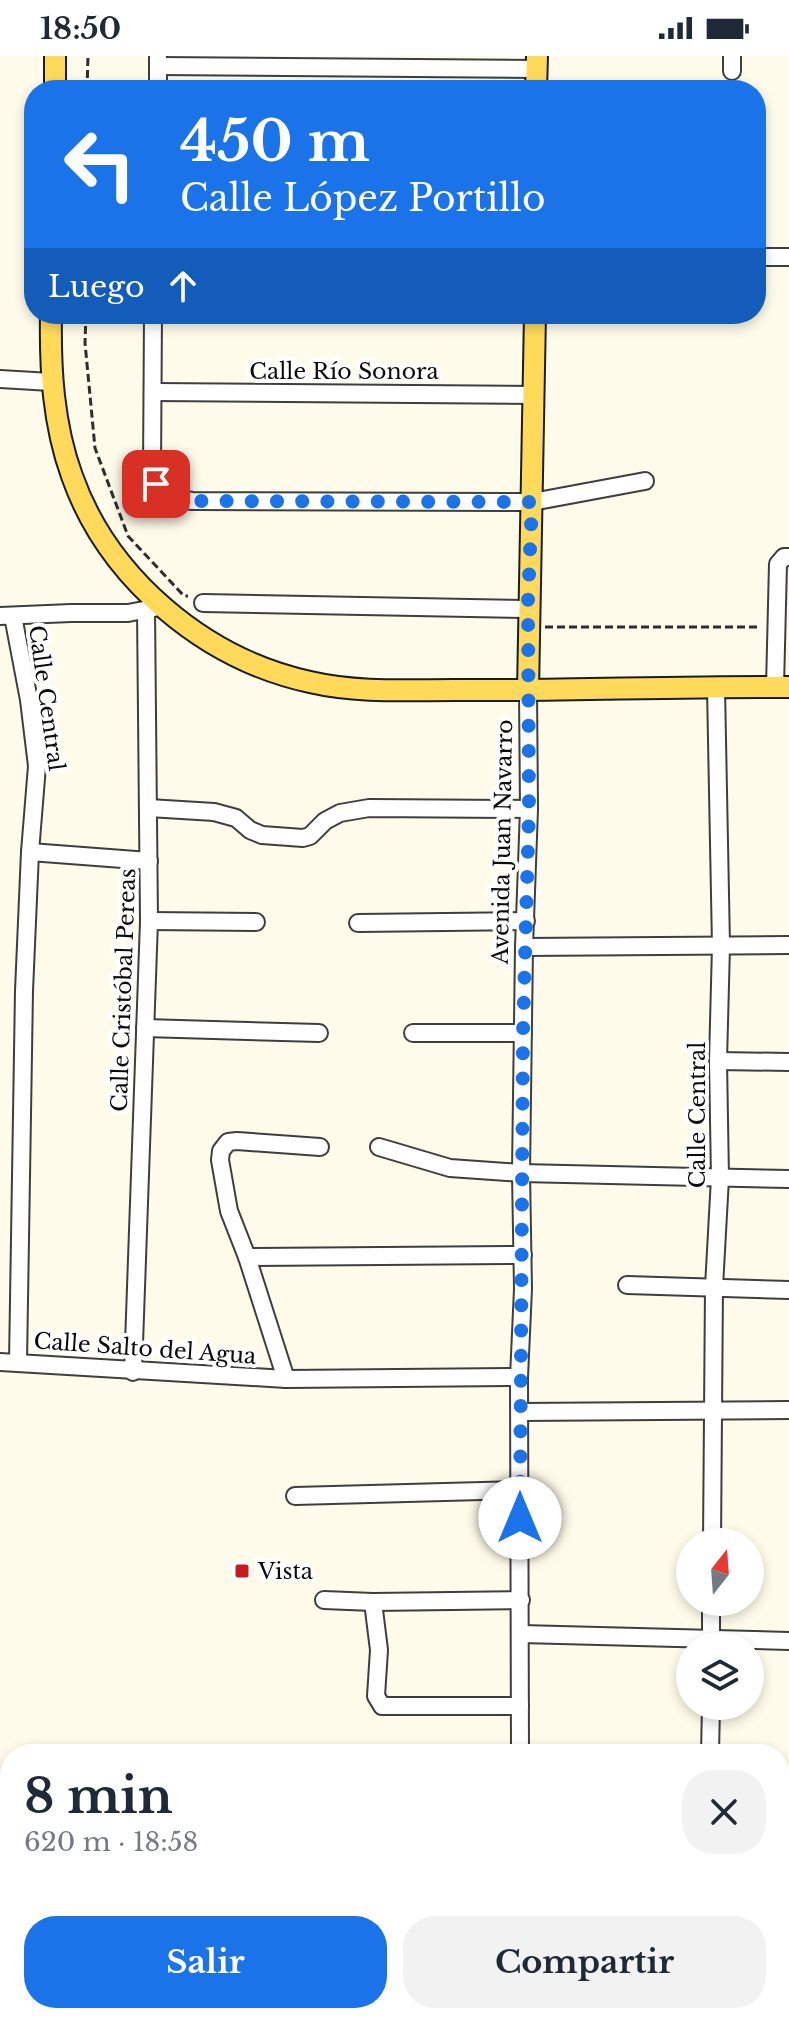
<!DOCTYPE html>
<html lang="es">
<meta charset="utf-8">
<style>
:root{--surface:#fff;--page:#f2f2f3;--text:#1f2937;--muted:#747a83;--accent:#1a73e8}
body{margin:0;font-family:"Libre Baskerville",serif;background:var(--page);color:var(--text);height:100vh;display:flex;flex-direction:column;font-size:30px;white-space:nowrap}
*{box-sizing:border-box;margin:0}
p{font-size:26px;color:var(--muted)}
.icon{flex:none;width:44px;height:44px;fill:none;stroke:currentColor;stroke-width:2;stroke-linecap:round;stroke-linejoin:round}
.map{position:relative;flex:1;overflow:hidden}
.sheet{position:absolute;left:0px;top:1688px;width:790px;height:280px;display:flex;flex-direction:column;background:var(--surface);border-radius:32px 32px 0 0;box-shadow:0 4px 12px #0003}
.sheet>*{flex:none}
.banner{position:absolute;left:24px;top:24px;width:742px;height:244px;border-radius:32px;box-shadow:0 4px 12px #0003;background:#1a73e8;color:#fff;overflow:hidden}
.needle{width:52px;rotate:17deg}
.fabs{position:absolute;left:676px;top:1472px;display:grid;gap:16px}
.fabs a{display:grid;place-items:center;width:88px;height:88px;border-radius:50%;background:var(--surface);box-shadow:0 4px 12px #0003;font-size:40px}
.pin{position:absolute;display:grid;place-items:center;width:68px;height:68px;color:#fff;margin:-34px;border-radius:16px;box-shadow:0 4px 12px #0006}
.me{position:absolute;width:88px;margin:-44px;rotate:0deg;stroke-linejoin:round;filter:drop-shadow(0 0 6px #0008)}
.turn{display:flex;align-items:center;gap:28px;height:168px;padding:0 24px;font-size:36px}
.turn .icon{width:104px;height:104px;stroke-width:2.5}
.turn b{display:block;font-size:56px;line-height:68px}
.then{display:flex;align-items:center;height:76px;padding:0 24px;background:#0003;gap:16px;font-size:30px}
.round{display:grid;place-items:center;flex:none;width:84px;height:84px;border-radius:32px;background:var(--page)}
.summary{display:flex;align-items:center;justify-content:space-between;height:136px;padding:0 24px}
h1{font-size:48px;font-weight:700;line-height:60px}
.primary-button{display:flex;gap:16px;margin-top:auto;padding:16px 24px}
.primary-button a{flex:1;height:92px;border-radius:32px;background:var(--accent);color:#fff;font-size:32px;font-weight:700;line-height:92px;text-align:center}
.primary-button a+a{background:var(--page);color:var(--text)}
.status{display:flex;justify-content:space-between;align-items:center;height:56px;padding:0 40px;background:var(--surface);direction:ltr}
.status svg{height:22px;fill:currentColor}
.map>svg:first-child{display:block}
</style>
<div class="status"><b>18:50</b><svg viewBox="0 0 49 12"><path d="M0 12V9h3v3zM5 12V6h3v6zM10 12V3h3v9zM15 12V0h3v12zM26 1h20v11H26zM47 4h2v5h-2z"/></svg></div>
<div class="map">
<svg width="789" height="1968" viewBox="0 0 789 1968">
<rect width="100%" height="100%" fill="#fffbea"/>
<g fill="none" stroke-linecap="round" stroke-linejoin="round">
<g stroke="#3e3e3e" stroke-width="20">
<g id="minor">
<polyline points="732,0 732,15"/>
<polyline points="158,10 536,13"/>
<polyline points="158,34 158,2"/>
<polyline points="756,201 789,201"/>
<path d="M153,258L152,414C156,437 172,442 192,445L532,446L645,425"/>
<polyline points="0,323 51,326"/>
<polyline points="154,336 534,339"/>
<polyline points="203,547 528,553"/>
<polyline points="0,560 71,557 128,557 154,552"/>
<polyline points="13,560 29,644 37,710 30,796 24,935 18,1306"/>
<polyline points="775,631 778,508 784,501 789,501"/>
<polyline points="149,752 214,756 236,762 250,774 262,779 303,782 310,780 325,765 340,757 369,752 529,753"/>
<polyline points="30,796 149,805"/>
<polyline points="149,865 256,866"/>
<polyline points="358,867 526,865"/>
<polyline points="524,891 789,889"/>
<polyline points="145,972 319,977"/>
<polyline points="413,977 523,977"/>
<polyline points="718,1005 789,1006"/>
<polyline points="379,1091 450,1112 521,1117 789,1123"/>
<polyline points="247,1201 523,1199"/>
<polyline points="627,1229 789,1234"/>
<polyline points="0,1306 286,1323 519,1321"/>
<polyline points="133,1316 149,865 146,554"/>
<polyline points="286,1323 247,1201 229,1155 220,1104 221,1095 228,1086 237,1085 320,1091"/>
<polyline points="520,1356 789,1354"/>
<polyline points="295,1440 520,1434"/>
<polyline points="712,1486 714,1231 720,1122 718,1005 721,890 716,632"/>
<polyline points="324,1544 373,1546 521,1544"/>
<polyline points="373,1546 379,1594 376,1640 382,1650 520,1650"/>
<polyline points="521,1578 789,1585"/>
<polyline points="711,1590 711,1546"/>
<polyline points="520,1698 519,1321 523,1233 521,1117 524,891 529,753 528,635"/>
<polyline points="710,1698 711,1650"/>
<polyline points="780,1813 789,1813"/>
<polyline points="780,1926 789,1926"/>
<polyline points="132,1958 133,1968"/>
<polyline points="438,1968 447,1958"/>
<polyline points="518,1968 519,1958"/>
<polyline points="708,1968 709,1958"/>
</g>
</g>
<g stroke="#1c1c1c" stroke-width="24">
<g id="major">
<polyline points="55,34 55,0"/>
<polyline points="536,34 537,0"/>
<path d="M51,258C50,312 53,368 72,420C108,522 204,603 310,626C357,637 407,634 455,634C566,635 678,630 789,631"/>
<polyline points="528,635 535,258"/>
</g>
</g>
<g stroke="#2d2d2d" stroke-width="3" stroke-dasharray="8 4" stroke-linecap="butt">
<polyline points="87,34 88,0"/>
<polyline points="86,258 85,287 95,392 128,480 184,540 188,540"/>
<polyline points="545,571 761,571"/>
</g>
<use href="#minor" stroke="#fff" stroke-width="16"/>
<use href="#major" stroke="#ffda5a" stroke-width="20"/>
</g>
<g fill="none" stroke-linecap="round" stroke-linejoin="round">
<polyline stroke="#1a73e8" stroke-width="14" stroke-dasharray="0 25.2" points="156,428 170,440 192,445 532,446 528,545 529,753 523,977 520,1462"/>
</g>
<rect fill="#c41b1f" stroke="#fff" stroke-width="3" x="234" y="1507" width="16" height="16" rx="4"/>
<g text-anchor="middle" stroke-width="8" stroke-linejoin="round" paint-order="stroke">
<g font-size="22" fill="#0b0b0b" stroke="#fff">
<text x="344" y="323">Calle Río Sonora</text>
<text transform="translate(47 642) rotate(82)" y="8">Calle Central</text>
<text transform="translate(502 786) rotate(-89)" y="8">Avenida Juan Navarro</text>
<text transform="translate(123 934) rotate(-88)" y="8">Calle Cristóbal Pereas</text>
<text transform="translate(697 1059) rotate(-90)" y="8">Calle Central</text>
<text transform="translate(145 1292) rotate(4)" y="8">Calle Salto del Agua</text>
</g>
<g font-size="22" fill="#0b0b0b" stroke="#fff" text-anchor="start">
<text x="258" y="1523">Vista</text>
</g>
</g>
</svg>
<div class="fabs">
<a><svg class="needle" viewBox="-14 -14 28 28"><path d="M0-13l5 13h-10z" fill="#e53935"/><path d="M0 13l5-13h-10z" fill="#747a83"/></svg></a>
<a><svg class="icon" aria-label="layers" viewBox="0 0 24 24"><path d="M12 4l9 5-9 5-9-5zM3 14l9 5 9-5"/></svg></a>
</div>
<div class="pin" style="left:156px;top:428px;background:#d93025"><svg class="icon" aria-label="arrive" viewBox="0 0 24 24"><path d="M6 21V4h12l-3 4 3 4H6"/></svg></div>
<svg class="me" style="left:520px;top:1462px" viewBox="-20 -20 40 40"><circle r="19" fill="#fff"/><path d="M0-13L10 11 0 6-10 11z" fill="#1a73e8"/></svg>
<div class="banner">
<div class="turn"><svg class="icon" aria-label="left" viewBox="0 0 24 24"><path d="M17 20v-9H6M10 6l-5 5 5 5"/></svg><div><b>450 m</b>Calle López Portillo</div></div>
<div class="then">Luego<svg class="icon" aria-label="ahead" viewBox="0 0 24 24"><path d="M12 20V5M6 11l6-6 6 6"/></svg></div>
</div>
<section class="sheet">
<div class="summary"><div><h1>8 min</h1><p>620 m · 18:58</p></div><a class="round"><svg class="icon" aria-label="close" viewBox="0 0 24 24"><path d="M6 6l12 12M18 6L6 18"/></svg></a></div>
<div class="primary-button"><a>Salir</a><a>Compartir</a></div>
</section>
</div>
